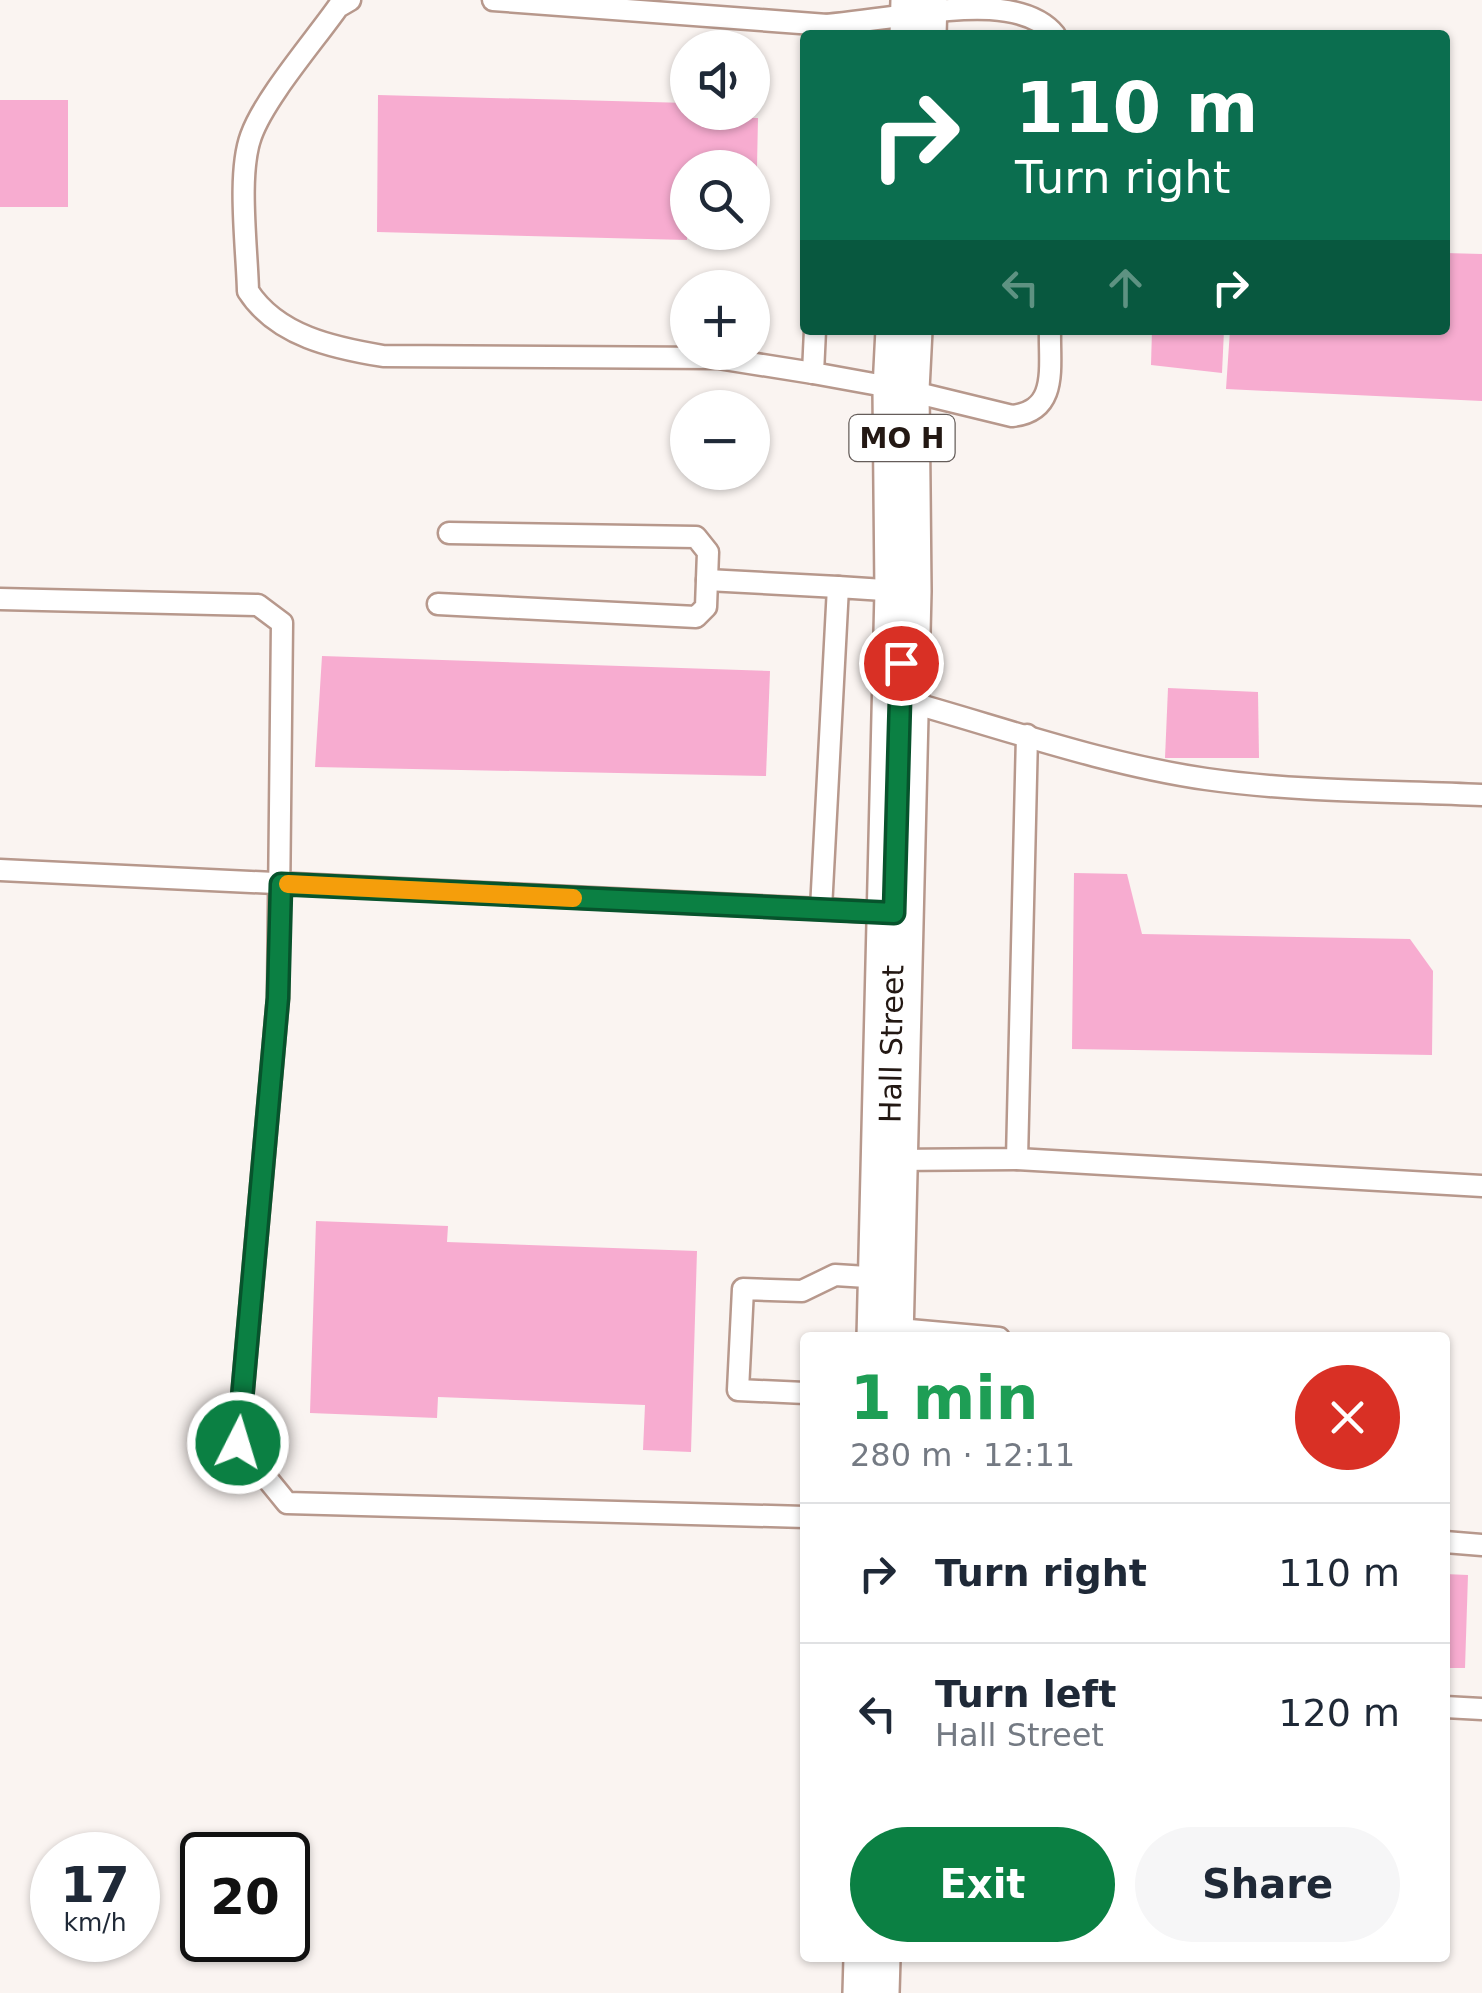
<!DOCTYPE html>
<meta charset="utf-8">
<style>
:root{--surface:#fff;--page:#f6f6f7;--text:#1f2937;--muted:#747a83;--line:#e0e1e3;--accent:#0b8043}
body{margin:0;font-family:"DejaVu Sans",sans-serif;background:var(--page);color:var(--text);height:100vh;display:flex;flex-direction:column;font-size:38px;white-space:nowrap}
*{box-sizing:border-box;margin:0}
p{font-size:32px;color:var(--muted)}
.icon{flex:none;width:55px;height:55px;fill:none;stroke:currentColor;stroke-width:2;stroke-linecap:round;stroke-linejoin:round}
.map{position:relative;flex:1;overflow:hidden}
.side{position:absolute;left:800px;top:1332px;width:650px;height:630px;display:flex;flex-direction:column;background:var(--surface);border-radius:10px;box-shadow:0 2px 8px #0004}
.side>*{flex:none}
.guide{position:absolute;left:800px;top:30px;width:650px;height:305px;border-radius:10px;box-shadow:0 2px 8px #0004;background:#0b6e4f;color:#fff;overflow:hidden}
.controls{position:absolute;left:670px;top:30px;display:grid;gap:20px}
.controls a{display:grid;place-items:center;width:100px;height:100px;border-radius:50%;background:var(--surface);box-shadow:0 2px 8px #0004;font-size:50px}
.speed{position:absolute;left:30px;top:1832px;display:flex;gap:20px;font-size:50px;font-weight:700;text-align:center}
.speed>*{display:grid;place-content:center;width:130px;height:130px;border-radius:50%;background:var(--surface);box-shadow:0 2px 8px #0004;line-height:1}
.speed small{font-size:25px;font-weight:400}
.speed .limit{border:5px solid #111;border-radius:15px;background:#fff;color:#111}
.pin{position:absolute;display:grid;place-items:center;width:85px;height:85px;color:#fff;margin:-42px;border:5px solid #fff;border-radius:50%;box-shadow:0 2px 10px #0007}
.me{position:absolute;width:110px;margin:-55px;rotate:5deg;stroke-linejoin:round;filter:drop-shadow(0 0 8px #0008)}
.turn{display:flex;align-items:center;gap:35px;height:210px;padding:0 50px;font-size:45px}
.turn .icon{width:130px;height:130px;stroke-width:2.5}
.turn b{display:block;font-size:70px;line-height:85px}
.lanes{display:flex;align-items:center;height:95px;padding:0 50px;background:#0003;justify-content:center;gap:50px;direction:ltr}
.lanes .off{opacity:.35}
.round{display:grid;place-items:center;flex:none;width:105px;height:105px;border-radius:52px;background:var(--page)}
.headline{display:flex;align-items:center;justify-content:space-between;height:170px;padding:0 50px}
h1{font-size:60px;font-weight:800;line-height:75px;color:#1e9e55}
.button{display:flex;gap:20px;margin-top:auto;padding:20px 50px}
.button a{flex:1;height:115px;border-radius:60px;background:var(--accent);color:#fff;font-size:40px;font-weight:800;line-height:115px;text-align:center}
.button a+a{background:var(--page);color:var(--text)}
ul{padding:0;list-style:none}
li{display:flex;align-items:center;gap:30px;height:140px;padding:0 50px;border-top:2px solid var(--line)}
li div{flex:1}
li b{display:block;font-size:38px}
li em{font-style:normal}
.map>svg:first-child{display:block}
</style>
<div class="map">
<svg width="1482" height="1993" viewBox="0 0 1482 1993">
<rect width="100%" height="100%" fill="#faf4f1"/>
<g fill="#f7acd0">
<polygon points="378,95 688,103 688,112 693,112 692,117 758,118 756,215 752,215 752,168 688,168 687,240 377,232"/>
<rect x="0" y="100" width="68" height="107"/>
<polygon points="1445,253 1482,254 1482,401 1226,389 1230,330 1445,330"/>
<polygon points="1152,330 1224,330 1222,373 1151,365"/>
<polygon points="322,656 770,671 766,776 315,767"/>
<polygon points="1168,688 1258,692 1259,758 1165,758"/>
<polygon points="1074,873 1127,874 1142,934 1410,939 1433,971 1432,1055 1072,1049"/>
<polygon points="316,1221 448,1226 447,1242 697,1251 691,1452 643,1450 645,1405 438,1397 437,1418 310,1413"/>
<polygon points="1445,1574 1468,1575 1465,1668 1445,1668"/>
</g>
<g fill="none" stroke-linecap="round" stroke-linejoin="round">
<g stroke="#b7988c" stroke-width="25">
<g id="lane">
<path d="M350,0L338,7C314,41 264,99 251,136C237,174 247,248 248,291C277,336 334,348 383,356L718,358L813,373"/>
<polyline points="493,0 827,25"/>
<path d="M827,35V25C856,22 885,18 914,14C957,8 1027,0 1055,35"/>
<path d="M815,330L813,373L901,389L1012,416C1059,411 1049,367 1050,330"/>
<polyline points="707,580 838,587"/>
<polyline points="0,599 258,605 282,623 278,998 238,1443 287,1503 805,1517"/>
<polyline points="438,604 696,617 706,607 708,552 696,537 449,533"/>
<path d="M902,700C1003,728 1103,764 1206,779C1297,792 1391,791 1482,795"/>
<polyline points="0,870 821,909"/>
<polyline points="893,913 821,909 838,587 899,591"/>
<polyline points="1017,1159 1482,1186"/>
<polyline points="893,1160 1017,1159 1027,735"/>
<polyline points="887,1328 999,1338"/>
<polyline points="805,1393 738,1390 743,1289 802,1291 835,1275 883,1278"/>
<polyline points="1445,1542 1482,1545"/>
<polyline points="1445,1707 1482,1709"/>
</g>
</g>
<g stroke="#b7988c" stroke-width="60">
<g id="primary">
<polyline points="918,35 919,0"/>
<polyline points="885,1338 903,591 901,389 904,330"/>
<polyline points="871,1993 872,1958"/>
</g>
</g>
<use href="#lane" stroke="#fff" stroke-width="20"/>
<use href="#primary" stroke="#fff" stroke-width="55"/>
</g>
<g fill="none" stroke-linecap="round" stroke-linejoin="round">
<g stroke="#07532c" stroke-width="25">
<polyline id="route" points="238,1443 278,998 281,884 894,913 901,663"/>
</g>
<use href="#route" stroke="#0b8043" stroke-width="18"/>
<polyline stroke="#f59e0b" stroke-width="18" points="288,884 573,898"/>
</g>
<g text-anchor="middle" stroke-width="10" stroke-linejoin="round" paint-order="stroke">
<rect fill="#fff" stroke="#655d5a" stroke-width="2.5" x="849.5" y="415" width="105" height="46" rx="8"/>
<g font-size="28" font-weight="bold" fill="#231813">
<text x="902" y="448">MO H</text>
</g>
<g font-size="30" fill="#231813" stroke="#fff">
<text transform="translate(892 1044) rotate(-89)" y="10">Hall Street</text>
</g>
</g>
</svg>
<div class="controls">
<a><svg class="icon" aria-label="sound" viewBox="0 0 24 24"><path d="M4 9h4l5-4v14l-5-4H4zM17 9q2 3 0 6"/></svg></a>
<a><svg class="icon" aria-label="search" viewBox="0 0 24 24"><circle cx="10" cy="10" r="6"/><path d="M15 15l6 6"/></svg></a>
<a>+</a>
<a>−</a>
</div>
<div class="speed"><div>17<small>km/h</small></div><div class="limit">20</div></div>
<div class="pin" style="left:901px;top:663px;background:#d93025"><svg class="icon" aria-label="arrive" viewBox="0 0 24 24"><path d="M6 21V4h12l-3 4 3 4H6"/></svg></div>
<svg class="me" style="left:238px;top:1443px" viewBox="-20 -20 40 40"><circle r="17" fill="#0b8043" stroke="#fff" stroke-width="3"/><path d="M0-11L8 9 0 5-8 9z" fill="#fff"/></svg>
<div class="guide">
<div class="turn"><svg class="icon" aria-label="right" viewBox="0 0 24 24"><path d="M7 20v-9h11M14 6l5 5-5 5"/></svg><div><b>110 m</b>Turn right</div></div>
<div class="lanes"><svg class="icon off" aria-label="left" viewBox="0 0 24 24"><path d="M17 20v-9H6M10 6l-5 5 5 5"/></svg><svg class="icon off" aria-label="ahead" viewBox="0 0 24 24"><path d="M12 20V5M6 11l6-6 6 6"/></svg><svg class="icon" aria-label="right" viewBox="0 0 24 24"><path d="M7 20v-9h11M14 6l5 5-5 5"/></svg></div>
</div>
<section class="side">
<div class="headline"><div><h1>1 min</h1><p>280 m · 12:11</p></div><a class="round" style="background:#d93025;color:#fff"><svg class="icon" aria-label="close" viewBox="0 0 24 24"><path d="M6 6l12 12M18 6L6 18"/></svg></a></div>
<ul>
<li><svg class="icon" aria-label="right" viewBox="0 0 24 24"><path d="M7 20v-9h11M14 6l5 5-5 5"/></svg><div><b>Turn right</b></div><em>110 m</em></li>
<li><svg class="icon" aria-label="left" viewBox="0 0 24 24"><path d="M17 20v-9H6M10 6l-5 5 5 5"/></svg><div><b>Turn left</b><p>Hall Street</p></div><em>120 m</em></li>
</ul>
<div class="button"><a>Exit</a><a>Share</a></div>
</section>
</div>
